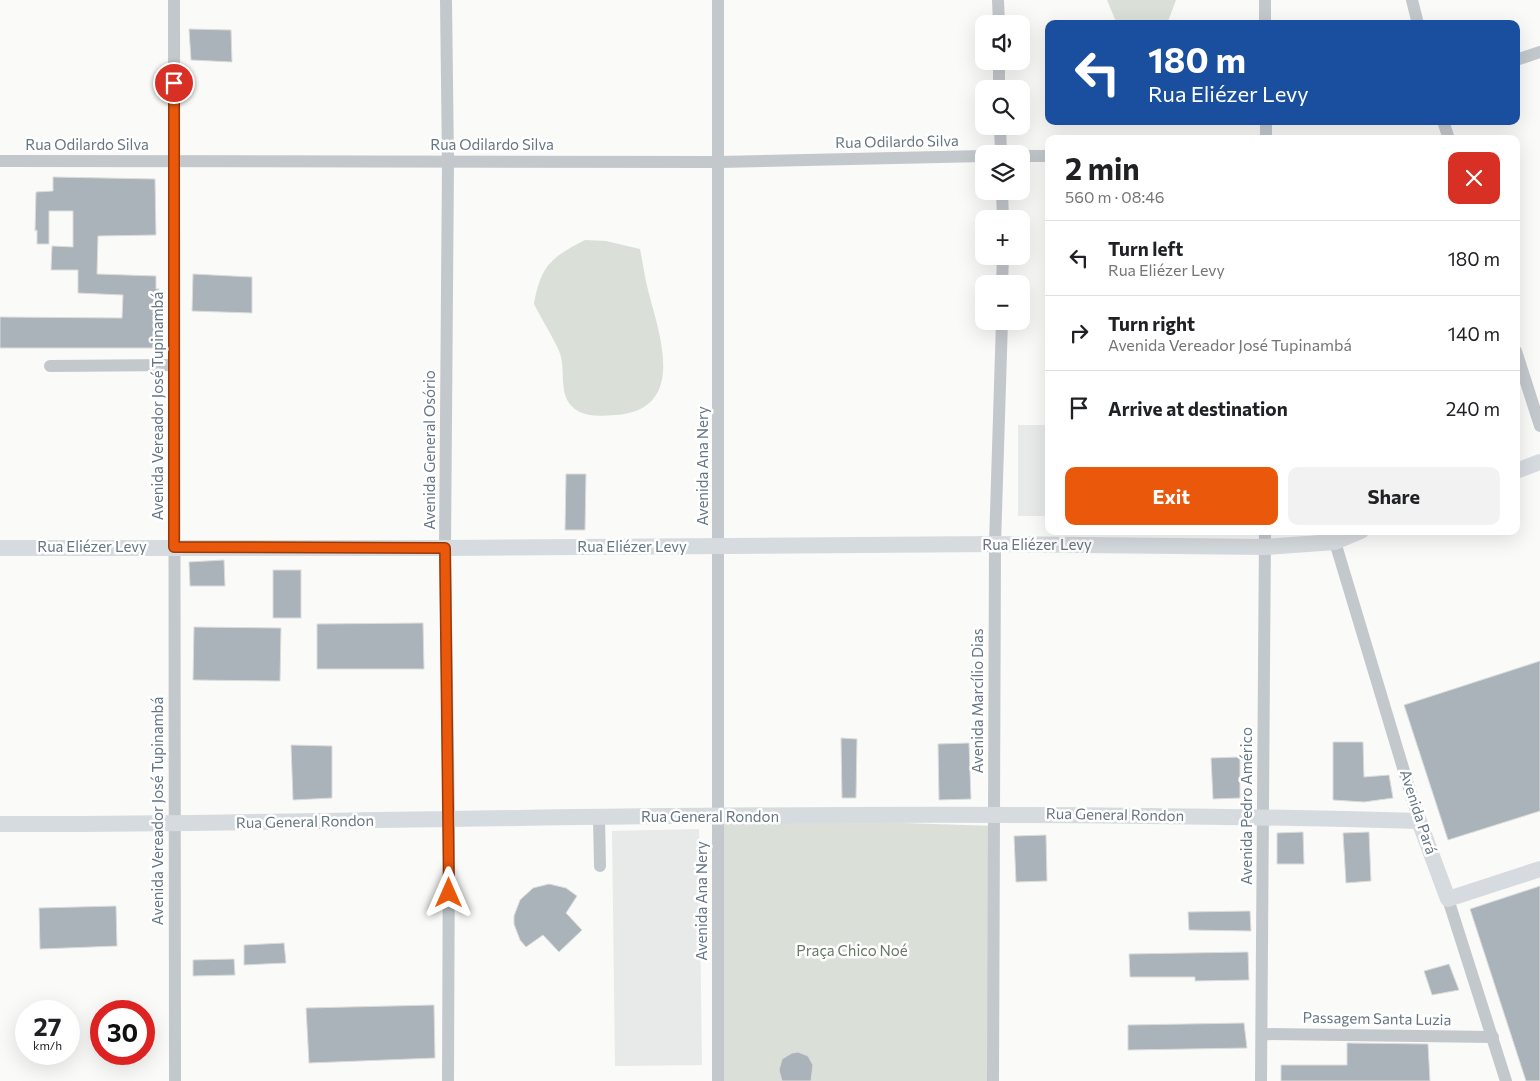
<!DOCTYPE html>
<meta charset="utf-8">
<style>
:root{--surface:#fff;--page:#f2f2f2;--text:#202124;--muted:#757577;--line:#e0e0e0;--accent:#ea580c}
body{margin:0;font-family:Commissioner,sans-serif;background:var(--page);color:var(--text);height:100vh;display:flex;flex-direction:column;font-size:19px;white-space:nowrap}
*{box-sizing:border-box;margin:0}
p{font-size:16px;color:var(--muted)}
.icon{flex:none;width:28px;height:28px;fill:none;stroke:currentColor;stroke-width:2;stroke-linecap:round;stroke-linejoin:round}
.map{position:relative;flex:1;overflow:hidden}
.sheet{position:absolute;left:1045px;top:135px;width:475px;height:400px;display:flex;flex-direction:column;background:var(--surface);border-radius:10px;box-shadow:0 5px 20px #0002}
.sheet>*{flex:none}
.hud{position:absolute;left:1045px;top:20px;width:475px;height:105px;border-radius:10px;box-shadow:0 5px 20px #0002;background:#1a4fa0;color:#fff;overflow:hidden}
.tools{position:absolute;left:975px;top:15px;display:grid;gap:10px}
.tools a{display:grid;place-items:center;width:55px;height:55px;border-radius:10px;background:var(--surface);box-shadow:0 5px 20px #0002;font-size:25px}
.speed{position:absolute;left:15px;top:1000px;display:flex;gap:10px;font-size:25px;font-weight:700;text-align:center}
.speed>*{display:grid;place-content:center;width:65px;height:65px;border-radius:50%;background:var(--surface);box-shadow:0 5px 20px #0002;line-height:1}
.speed small{font-size:12px;font-weight:400}
.speed .limit{border:8px solid #d22;background:#fff;color:#111}
.pin{position:absolute;display:grid;place-items:center;width:42px;height:42px;color:#fff;margin:-21px;border:2px solid #fff;border-radius:50%;box-shadow:0 1px 5px #0007}
.me{position:absolute;width:55px;margin:-28px;rotate:0deg;stroke-linejoin:round;filter:drop-shadow(0 0 4px #0008)}
.turn{display:flex;align-items:center;gap:18px;height:105px;padding:0 20px;font-size:22px}
.turn .icon{width:65px;height:65px;stroke-width:2.5}
.turn b{display:block;font-size:35px;line-height:42px}
.round{display:grid;place-items:center;flex:none;width:52px;height:52px;border-radius:10px;background:var(--page)}
.overview{display:flex;align-items:center;justify-content:space-between;height:85px;padding:0 20px}
h1{font-size:30px;font-weight:700;line-height:38px}
.action{display:flex;gap:10px;margin-top:auto;padding:10px 20px}
.action a{flex:1;height:58px;border-radius:10px;background:var(--accent);color:#fff;font-size:20px;font-weight:700;line-height:58px;text-align:center}
.action a+a{background:var(--page);color:var(--text)}
ul{padding:0;list-style:none}
li{display:flex;align-items:center;gap:15px;height:75px;padding:0 20px;border-top:1px solid var(--line)}
li div{flex:1}
li b{display:block;font-size:19px}
li em{font-style:normal}
.map>svg:first-child{display:block}
</style>
<div class="map">
<svg width="1540" height="1081" viewBox="0 0 1540 1081">
<rect width="100%" height="100%" fill="#fafaf8"/>
<g fill="#e8e9e9">
<rect x="1018" y="425" width="31" height="91"/>
<polygon points="699,829 702,1065 615,1066 612,831"/>
</g>
<g fill="#dadfd7">
<polygon points="1107,0 1176,0 1167,24 1117,24"/>
<path d="M585,240L606,241L640,249C643,264 645,279 649,294C661,339 686,410 615,415C599,416 580,418 569,403C559,387 566,367 559,351C552,335 542,320 534,304C541,266 550,258 585,240Z"/>
<polygon points="718,817 996,826 998,1081 718,1081"/>
</g>
<g fill="#aab3b9" stroke="#dcdcda">
<polygon points="189,29 231,30 232,62 191,60"/>
<polygon points="53,177 155,179 156,235 98,236 97,274 156,276 156,289 159,289 159,313 154,313 155,348 0,348 0,317 122,318 123,295 78,293 78,270 51,270 52,246 73,247 73,211 49,211 49,244 37,244 37,230 35,231 36,192 53,191"/>
<polygon points="193,274 252,277 252,313 192,311"/>
<polygon points="566,474 586,474 585,530 565,530"/>
<polygon points="224,560 225,586 190,586 189,562"/>
<rect x="273" y="570" width="28" height="48"/>
<polygon points="423,623 424,669 317,669 317,624"/>
<polygon points="194,627 281,628 280,681 193,680"/>
<polygon points="1540,661 1540,811 1448,840 1404,705"/>
<polygon points="841,738 857,739 856,798 842,798"/>
<polygon points="1333,742 1363,742 1364,777 1389,775 1393,798 1364,802 1333,800"/>
<polygon points="969,743 971,799 939,800 938,744"/>
<polygon points="291,745 332,746 332,798 293,800"/>
<polygon points="1240,757 1240,798 1213,799 1211,758"/>
<polygon points="1303,832 1304,864 1277,864 1277,833"/>
<polygon points="1369,832 1371,881 1346,883 1343,833"/>
<polygon points="1046,835 1047,881 1016,882 1014,836"/>
<polygon points="549,884 566,888 577,896 566,913 582,930 559,952 543,935 526,947 520,940 514,924 514,916 520,900 533,888"/>
<polygon points="1540,886 1540,1081 1526,1081 1470,909"/>
<polygon points="116,906 117,946 40,949 39,908"/>
<polygon points="1250,911 1251,931 1189,930 1188,912"/>
<polygon points="284,943 286,963 244,965 244,945"/>
<polygon points="1248,952 1249,980 1195,981 1195,977 1130,977 1129,954"/>
<polygon points="234,959 235,975 193,976 193,960"/>
<polygon points="1449,964 1459,990 1432,995 1424,971"/>
<polygon points="434,1005 435,1058 309,1063 306,1008"/>
<polygon points="1244,1023 1247,1048 1128,1050 1128,1025"/>
<polygon points="1347,1043 1428,1044 1430,1081 1281,1081 1281,1065 1347,1065"/>
<polygon points="798,1052 808,1056 813,1065 811,1081 782,1081 779,1070 782,1059 792,1053"/>
</g>
<g fill="none" stroke-linecap="round" stroke-linejoin="round">
<g stroke="#c3c8cc" stroke-width="12">
<polyline points="174,0 175,1081"/>
<polyline points="446,0 448,162 445,548 449,819 448,1081"/>
<polyline points="998,0 999,24"/>
<polyline points="1265,0 1265,24"/>
<polyline points="1412,0 1418,24"/>
<polyline points="1516,60 1540,52"/>
<polyline points="999,61 999,89"/>
<polyline points="1266,121 1266,139"/>
<polyline points="1443,121 1449,139"/>
<polyline points="1000,126 1001,154"/>
<polyline points="1021,156 1049,156"/>
<polyline points="0,161 719,162 984,156"/>
<polyline points="1002,191 1003,219"/>
<polyline points="1002,284 1003,256"/>
<polyline points="1516,351 1540,426"/>
<polyline points="50,366 174,365"/>
<polyline points="1335,542 1419,821"/>
<polyline points="599,818 600,866"/>
<polyline points="1448,899 1506,1081"/>
<polyline points="1262,1034 1493,1037"/>
<polyline points="718,1081 718,0"/>
<polyline points="993,1081 995,544 1002,321"/>
<polyline points="1261,1081 1265,531"/>
</g>
<g stroke="#d6dbdf" stroke-width="16">
<polyline points="1516,471 1540,462"/>
<polyline points="0,548 445,548 995,544 1265,547 1335,542 1361,531"/>
<path d="M0,824C150,825 299,821 449,819C773,814 1096,812 1419,821L1448,899L1540,869"/>
</g>
</g>
<g fill="none" stroke-linecap="round" stroke-linejoin="round">
<g stroke="#983908" stroke-width="12">
<polyline id="route" points="174,83 174,547 445,548 449,893"/>
</g>
<use href="#route" stroke="#ea580c" stroke-width="9"/>
</g>
<g text-anchor="middle" stroke-width="5" stroke-linejoin="round" paint-order="stroke">
<g font-size="15" fill="#657683" stroke="#fff">
<text transform="translate(897 142) rotate(-1)" y="5">Rua Odilardo Silva</text>
<text x="87" y="150">Rua Odilardo Silva</text>
<text x="492" y="150">Rua Odilardo Silva</text>
<text transform="translate(158 406) rotate(-90)" y="5">Avenida Vereador José Tupinambá</text>
<text transform="translate(430 450) rotate(-90)" y="5">Avenida General Osório</text>
<text transform="translate(703 466) rotate(-90)" y="5">Avenida Ana Nery</text>
<text x="1037" y="550">Rua Eliézer Levy</text>
<text x="92" y="552">Rua Eliézer Levy</text>
<text x="632" y="552">Rua Eliézer Levy</text>
<text transform="translate(978 701) rotate(-90)" y="5">Avenida Marcílio Dias</text>
<text transform="translate(1247 806) rotate(-90)" y="5">Avenida Pedro Américo</text>
<text transform="translate(158 811) rotate(-90)" y="5">Avenida Vereador José Tupinambá</text>
<text transform="translate(1418 812) rotate(72)" y="5">Avenida Pará</text>
<text transform="translate(1115 815) rotate(1)" y="5">Rua General Rondon</text>
<text x="710" y="822">Rua General Rondon</text>
<text transform="translate(305 822) rotate(-1)" y="5">Rua General Rondon</text>
<text transform="translate(702 901) rotate(-90)" y="5">Avenida Ana Nery</text>
<text transform="translate(1377 1019) rotate(1)" y="5">Passagem Santa Luzia</text>
</g>
<g font-size="15" fill="#687a64" stroke="#fff">
<text x="852" y="956">Praça Chico Noé</text>
</g>
</g>
</svg>
<div class="tools">
<a><svg class="icon" aria-label="sound" viewBox="0 0 24 24"><path d="M4 9h4l5-4v14l-5-4H4zM17 9q2 3 0 6"/></svg></a>
<a><svg class="icon" aria-label="search" viewBox="0 0 24 24"><circle cx="10" cy="10" r="6"/><path d="M15 15l6 6"/></svg></a>
<a><svg class="icon" aria-label="layers" viewBox="0 0 24 24"><path d="M12 4l9 5-9 5-9-5zM3 14l9 5 9-5"/></svg></a>
<a>+</a>
<a>−</a>
</div>
<div class="speed"><div>27<small>km/h</small></div><div class="limit">30</div></div>
<div class="pin" style="left:174px;top:83px;background:#d93025"><svg class="icon" aria-label="arrive" viewBox="0 0 24 24"><path d="M6 21V4h12l-3 4 3 4H6"/></svg></div>
<svg class="me" style="left:449px;top:893px" viewBox="-20 -20 40 40"><path d="M0-17L14 15 0 8-14 15z" fill="#ea580c" stroke="#fff" stroke-width="4"/></svg>
<div class="hud">
<div class="turn"><svg class="icon" aria-label="left" viewBox="0 0 24 24"><path d="M17 20v-9H6M10 6l-5 5 5 5"/></svg><div><b>180 m</b>Rua Eliézer Levy</div></div>
</div>
<section class="sheet">
<div class="overview"><div><h1>2 min</h1><p>560 m · 08:46</p></div><a class="round" style="background:#d93025;color:#fff"><svg class="icon" aria-label="close" viewBox="0 0 24 24"><path d="M6 6l12 12M18 6L6 18"/></svg></a></div>
<ul>
<li><svg class="icon" aria-label="left" viewBox="0 0 24 24"><path d="M17 20v-9H6M10 6l-5 5 5 5"/></svg><div><b>Turn left</b><p>Rua Eliézer Levy</p></div><em>180 m</em></li>
<li><svg class="icon" aria-label="right" viewBox="0 0 24 24"><path d="M7 20v-9h11M14 6l5 5-5 5"/></svg><div><b>Turn right</b><p>Avenida Vereador José Tupinambá</p></div><em>140 m</em></li>
<li><svg class="icon" aria-label="arrive" viewBox="0 0 24 24"><path d="M6 21V4h12l-3 4 3 4H6"/></svg><div><b>Arrive at destination</b></div><em>240 m</em></li>
</ul>
<div class="action"><a>Exit</a><a>Share</a></div>
</section>
</div>
